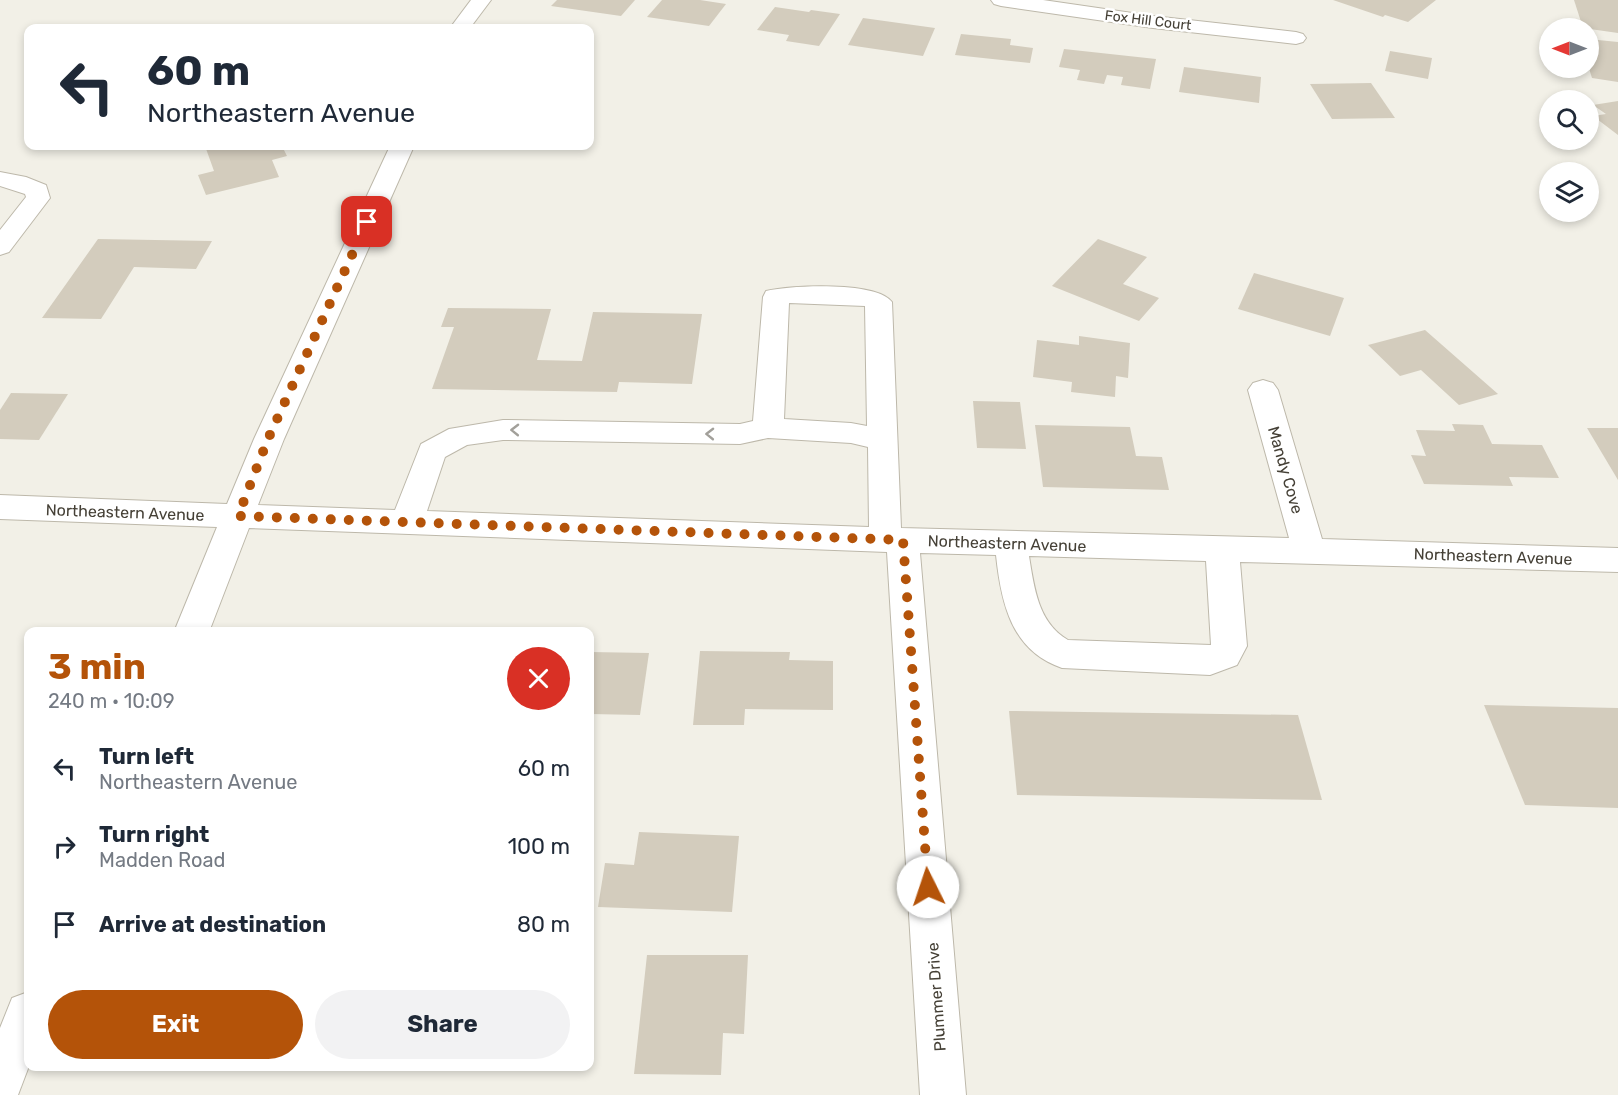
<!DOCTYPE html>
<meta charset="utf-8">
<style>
:root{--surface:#fff;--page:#f2f2f3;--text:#1f2937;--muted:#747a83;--accent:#b45309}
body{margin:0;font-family:Rubik,sans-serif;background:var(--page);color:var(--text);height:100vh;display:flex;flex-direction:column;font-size:22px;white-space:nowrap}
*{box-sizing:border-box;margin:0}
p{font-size:20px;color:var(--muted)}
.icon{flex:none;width:33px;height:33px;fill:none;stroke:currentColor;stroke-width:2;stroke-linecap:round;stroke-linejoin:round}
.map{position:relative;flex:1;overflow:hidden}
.panel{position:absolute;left:24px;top:627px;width:570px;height:444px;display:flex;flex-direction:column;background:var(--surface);border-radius:12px;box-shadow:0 3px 9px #0003}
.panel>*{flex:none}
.guide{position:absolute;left:24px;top:24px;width:570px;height:126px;border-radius:12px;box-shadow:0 3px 9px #0003;background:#fff;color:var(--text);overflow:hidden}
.needle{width:39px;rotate:270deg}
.fabs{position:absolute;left:1539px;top:18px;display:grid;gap:12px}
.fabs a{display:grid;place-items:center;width:60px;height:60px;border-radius:50%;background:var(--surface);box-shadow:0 3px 9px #0003;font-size:30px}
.pin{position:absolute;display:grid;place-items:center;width:51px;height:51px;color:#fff;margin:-26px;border-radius:12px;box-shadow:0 3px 9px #0006}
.me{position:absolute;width:66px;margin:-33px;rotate:356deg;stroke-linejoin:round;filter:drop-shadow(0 0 4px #0008)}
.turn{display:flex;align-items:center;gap:21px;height:126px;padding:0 24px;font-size:27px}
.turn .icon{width:78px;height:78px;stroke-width:2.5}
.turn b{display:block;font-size:42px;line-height:51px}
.round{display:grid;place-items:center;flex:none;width:63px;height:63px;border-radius:32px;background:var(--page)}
.overview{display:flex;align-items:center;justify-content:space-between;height:102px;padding:0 24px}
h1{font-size:36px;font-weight:700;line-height:45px;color:var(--accent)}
.button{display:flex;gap:12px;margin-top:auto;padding:12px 24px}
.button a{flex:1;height:69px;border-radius:36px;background:var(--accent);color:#fff;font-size:24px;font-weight:700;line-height:69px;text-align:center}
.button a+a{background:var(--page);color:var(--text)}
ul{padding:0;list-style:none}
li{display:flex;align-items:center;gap:18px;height:78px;padding:0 24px}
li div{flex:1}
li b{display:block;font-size:22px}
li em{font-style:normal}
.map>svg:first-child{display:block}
</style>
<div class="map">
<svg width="1618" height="1095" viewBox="0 0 1618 1095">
<rect width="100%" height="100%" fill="#f2f0e7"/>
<g fill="#d3ccbd">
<polygon points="557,0 635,0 621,16 551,6"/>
<polygon points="662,0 700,0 726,4 709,26 647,17"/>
<polygon points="1333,0 1436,0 1408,22 1385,15 1383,17"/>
<polygon points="1574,0 1618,0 1618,33 1583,28"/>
<polygon points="775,7 809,12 811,10 840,14 819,46 786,41 789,35 757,30"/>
<polygon points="863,18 935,28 923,56 848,45"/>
<polygon points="961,34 1011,39 1010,45 1033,48 1030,63 955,55"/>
<polygon points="1588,39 1618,42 1618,82 1592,78 1588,65"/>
<polygon points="1064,49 1156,59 1150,89 1121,85 1123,77 1107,75 1104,84 1077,80 1080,70 1059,67"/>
<polygon points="1390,51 1432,58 1428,79 1385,71"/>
<polygon points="1184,67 1261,77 1259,103 1179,92"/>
<polygon points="1371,83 1395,118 1332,119 1310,84"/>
<polygon points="1618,101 1618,135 1593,116 1606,114 1593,105"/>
<polygon points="205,146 282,146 287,156 272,160 279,177 206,195 198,175 214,171"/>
<polygon points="98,239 212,241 196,269 134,267 101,319 42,318"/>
<polygon points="1098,239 1147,257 1123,284 1159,298 1139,321 1052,286"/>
<polygon points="1254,273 1344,298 1330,336 1238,309"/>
<polygon points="448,308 551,309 537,360 582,361 593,312 702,314 692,384 619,382 617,392 432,389 454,327 441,327"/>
<polygon points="1425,330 1498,394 1459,405 1421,370 1400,376 1368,345"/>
<polygon points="1079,336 1130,343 1128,378 1116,376 1115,397 1071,392 1072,382 1033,377 1037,340 1079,345"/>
<polygon points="11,393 68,394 39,440 0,439 0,410"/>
<polygon points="973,401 1020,402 1026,449 977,448"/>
<polygon points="1452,424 1483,425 1492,444 1542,445 1559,478 1509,477 1513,486 1424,484 1411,455 1426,456 1416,430 1455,431"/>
<polygon points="1035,425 1130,427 1136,456 1162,457 1169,490 1043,487"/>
<polygon points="1587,428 1618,428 1618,480"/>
<polygon points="700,651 790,652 789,660 833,661 833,710 745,709 744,725 693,725"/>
<polygon points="590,652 649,653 640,715 590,714"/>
<polygon points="1484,705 1618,708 1618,808 1525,805"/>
<polygon points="1009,711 1298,715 1322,800 1017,795"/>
<polygon points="639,832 739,836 732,912 598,907 605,863 634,865"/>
<polygon points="647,955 748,955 744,1034 723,1033 721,1075 634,1074"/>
</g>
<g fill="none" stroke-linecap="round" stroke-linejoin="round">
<g stroke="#bdb8aa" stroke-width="2">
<g id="minor">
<polygon points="471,0 491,0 470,28 450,28"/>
<polygon points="991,0 1043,0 1153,16 1296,32 1303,34 1306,38 1303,42 1296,44 1153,28 1001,6 994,4"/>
<path d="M390,146H414L284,439L258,505L395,510L421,444L449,429L503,420L740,424L753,421L763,297L766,291C790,285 877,281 892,302L901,528L1289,538L1248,390L1253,383L1263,380L1273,383L1278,390L1322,539L1618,548V572L1240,562L1247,646L1237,665L1210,675L1062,668C1011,651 1001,602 996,555L920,553L966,1095H920L887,552L249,528L209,632H174L217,527L0,519V495L227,504L254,439ZM789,303L865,306L867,426L851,423L784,419ZM768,438L851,443L868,447L869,527L427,511L445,457L467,445L503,440L740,444ZM1029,556L1206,561L1211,645L1068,640C1038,623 1034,587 1029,556Z"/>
<polygon points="0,172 26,177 46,185 50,198 9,252 0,255 0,230 26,197 25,194 0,186"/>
<polygon points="28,992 29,1066 18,1095 0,1095 0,1028 12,998"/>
</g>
</g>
<use href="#minor" fill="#fff" fill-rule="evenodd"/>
</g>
<defs><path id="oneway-chevron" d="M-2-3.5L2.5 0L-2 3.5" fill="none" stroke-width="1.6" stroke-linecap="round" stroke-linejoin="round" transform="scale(1.5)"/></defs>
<g stroke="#a2a09a">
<use href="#oneway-chevron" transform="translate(515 430) rotate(-179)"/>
<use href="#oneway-chevron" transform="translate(710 434) rotate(-179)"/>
</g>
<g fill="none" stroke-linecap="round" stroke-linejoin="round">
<polyline stroke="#b45309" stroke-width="10" stroke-dasharray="0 18" points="367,222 268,439 238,516 903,540 928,887"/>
</g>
<g text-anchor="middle" stroke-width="5" stroke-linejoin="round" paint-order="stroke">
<g font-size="14" fill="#454036" stroke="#fff">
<text transform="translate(1148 20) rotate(7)" y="5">Fox Hill Court</text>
</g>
<g font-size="16" fill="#454036" stroke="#fff">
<text transform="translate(1286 470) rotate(74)" y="6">Mandy Cove</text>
<text transform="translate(125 512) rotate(2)" y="6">Northeastern Avenue</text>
<text transform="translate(1007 543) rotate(2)" y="6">Northeastern Avenue</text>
<text transform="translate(1493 556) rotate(2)" y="6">Northeastern Avenue</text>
<text transform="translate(936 997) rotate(-94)" y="6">Plummer Drive</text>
</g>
</g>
</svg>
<div class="fabs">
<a><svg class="needle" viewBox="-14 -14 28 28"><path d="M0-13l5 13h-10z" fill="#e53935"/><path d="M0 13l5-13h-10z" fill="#747a83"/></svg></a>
<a><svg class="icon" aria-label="search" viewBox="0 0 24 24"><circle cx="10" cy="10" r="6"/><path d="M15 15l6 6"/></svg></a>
<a><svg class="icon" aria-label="layers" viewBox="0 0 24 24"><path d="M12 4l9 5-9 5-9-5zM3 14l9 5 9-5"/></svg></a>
</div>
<div class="pin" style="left:367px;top:222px;background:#d93025"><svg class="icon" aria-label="arrive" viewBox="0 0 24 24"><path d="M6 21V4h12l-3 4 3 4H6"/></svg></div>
<svg class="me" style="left:928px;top:887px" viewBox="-20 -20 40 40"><circle r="19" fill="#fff"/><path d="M0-13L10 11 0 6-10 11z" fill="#b45309"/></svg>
<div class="guide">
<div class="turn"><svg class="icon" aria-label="left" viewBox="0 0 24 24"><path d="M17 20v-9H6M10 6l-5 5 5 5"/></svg><div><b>60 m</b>Northeastern Avenue</div></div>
</div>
<section class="panel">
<div class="overview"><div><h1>3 min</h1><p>240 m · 10:09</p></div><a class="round" style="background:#d93025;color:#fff"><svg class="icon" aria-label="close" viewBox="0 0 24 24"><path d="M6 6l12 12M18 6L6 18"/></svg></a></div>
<ul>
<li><svg class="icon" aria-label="left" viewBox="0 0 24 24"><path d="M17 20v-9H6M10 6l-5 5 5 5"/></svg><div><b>Turn left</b><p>Northeastern Avenue</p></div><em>60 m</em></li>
<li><svg class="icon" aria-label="right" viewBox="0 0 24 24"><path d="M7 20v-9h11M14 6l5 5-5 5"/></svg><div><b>Turn right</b><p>Madden Road</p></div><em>100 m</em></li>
<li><svg class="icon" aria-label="arrive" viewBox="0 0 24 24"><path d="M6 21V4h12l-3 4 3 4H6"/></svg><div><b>Arrive at destination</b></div><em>80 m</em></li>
</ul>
<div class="button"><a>Exit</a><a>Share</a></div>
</section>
</div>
